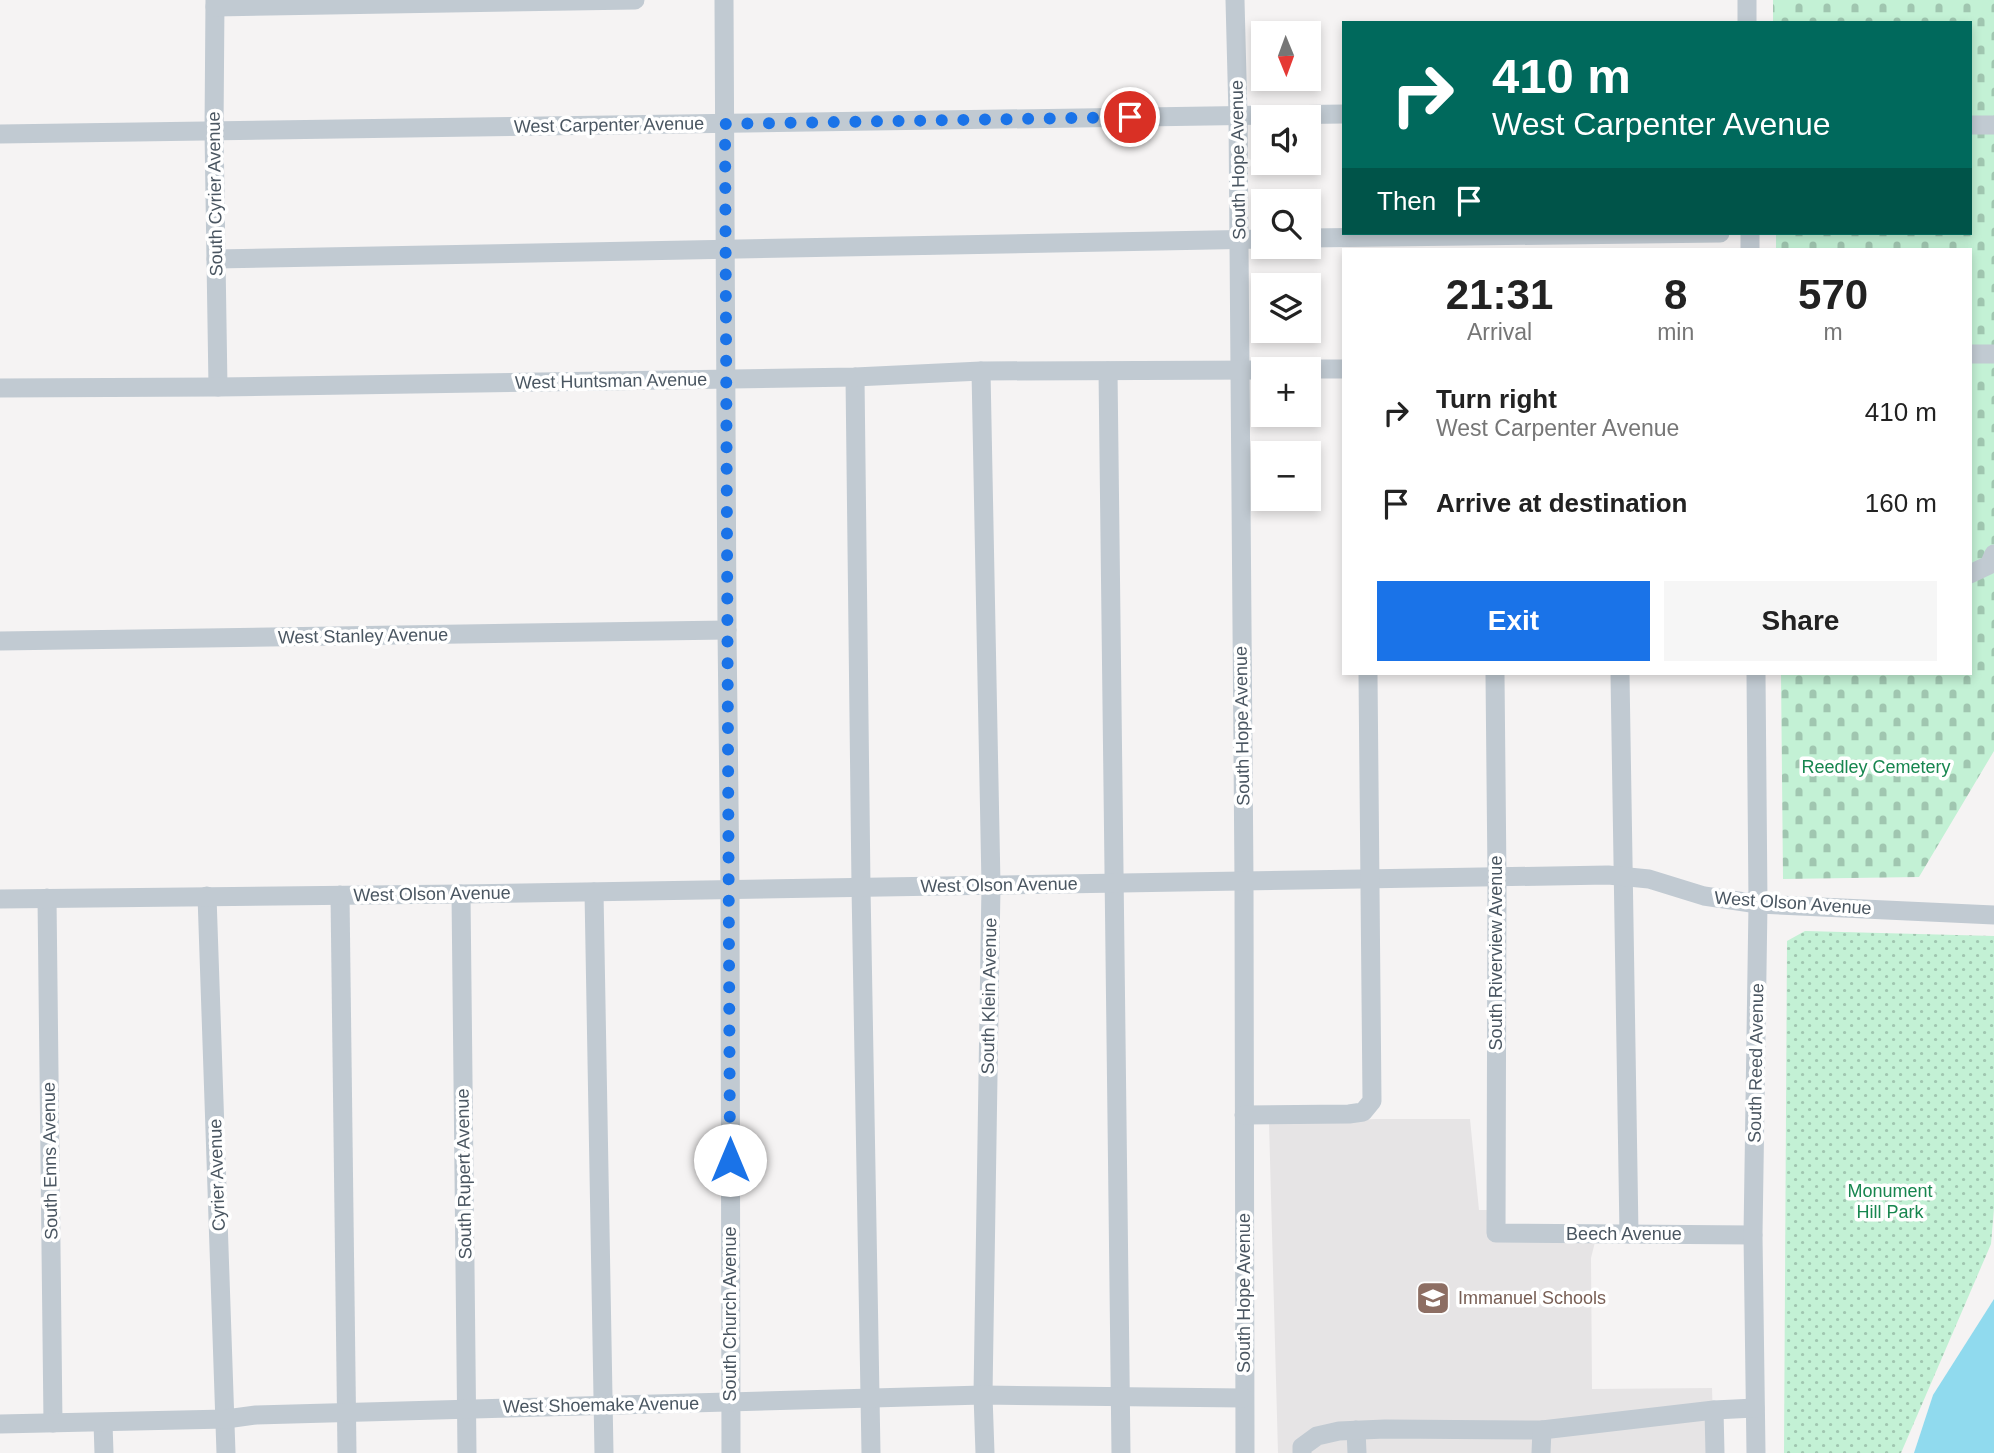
<!DOCTYPE html>
<meta charset="utf-8">
<style>
:root{--surface:#fff;--page:#f6f6f6;--text:#222;--muted:#767676;--accent:#1a73e8}
body{margin:0;font-family:Arial,sans-serif;background:var(--page);color:var(--text);height:100vh;display:flex;flex-direction:column;font-size:26px;white-space:nowrap}
*{box-sizing:border-box;margin:0}
p{font-size:23px;color:var(--muted)}
.icon{flex:none;width:38px;height:38px;fill:none;stroke:currentColor;stroke-width:2;stroke-linecap:round;stroke-linejoin:round}
.map{position:relative;flex:1;overflow:hidden}
.details{position:absolute;left:1342px;top:248px;width:630px;height:427px;display:flex;flex-direction:column;background:var(--surface);border-radius:0px;box-shadow:0 4px 10px #0003}
.details>*{flex:none}
.top-card{position:absolute;left:1342px;top:21px;width:630px;height:214px;border-radius:0px;box-shadow:0 4px 10px #0003;background:#00695c;color:#fff;overflow:hidden}
.needle{width:46px;rotate:179deg}
.tools{position:absolute;left:1251px;top:21px;display:grid;gap:14px}
.tools a{display:grid;place-items:center;width:70px;height:70px;border-radius:0px;background:var(--surface);box-shadow:0 4px 10px #0003;font-size:35px}
.pin{position:absolute;display:grid;place-items:center;width:60px;height:60px;color:#fff;margin:-30px;border:4px solid #fff;border-radius:50%;box-shadow:0 2px 7px #0007}
.me{position:absolute;width:77px;margin:-38px;rotate:0deg;stroke-linejoin:round;filter:drop-shadow(0 0 5px #0008)}
.turn{display:flex;align-items:center;gap:24px;height:147px;padding:0 35px;font-size:32px}
.turn .icon{width:91px;height:91px;stroke-width:2.5}
.turn b{display:block;font-size:49px;line-height:60px}
.then{display:flex;align-items:center;height:66px;padding:0 35px;background:#0003;gap:14px;font-size:26px}
.eta{display:flex;justify-content:space-evenly;align-items:center;height:119px;text-align:center}
.eta b{font-size:42px;font-weight:700;line-height:49px}
.action{display:flex;gap:14px;margin-top:auto;padding:14px 35px}
.action a{flex:1;height:80px;border-radius:0px;background:var(--accent);color:#fff;font-size:28px;font-weight:700;line-height:80px;text-align:center}
.action a+a{background:var(--page);color:var(--text)}
ul{padding:0;list-style:none}
li{display:flex;align-items:center;gap:21px;height:91px;padding:0 35px}
li div{flex:1}
li b{display:block;font-size:26px}
li em{font-style:normal}
.map>svg:first-child{display:block}
</style>
<div class="map">
<svg width="1994" height="1453" viewBox="0 0 1994 1453">
<defs>
<pattern id="grass-dots" width="8" height="8" patternUnits="userSpaceOnUse" patternTransform="scale(1.75)"><rect width="8" height="8" fill="#c3f1d5"/><path d="M2 2h.1M6 6h.1" fill="none" stroke="#a0c6b0" stroke-width="1.8" stroke-linecap="round"/></pattern>
<pattern id="cemetery-stones" width="16" height="16" patternUnits="userSpaceOnUse" patternTransform="scale(1.75)"><rect width="16" height="16" fill="#c3f1d5"/><path d="M2 7V4a2 2 0 0 1 4 0v3zM10 15v-3a2 2 0 0 1 4 0v3z" fill="#a0c6b0"/></pattern>
</defs>
<rect width="100%" height="100%" fill="#f5f3f3"/>
<polygon fill="#e6e4e5" points="1376,1119 1470,1119 1479,1210 1503,1210 1503,1229 1598,1230 1591,1258 1592,1389 1712,1388 1714,1453 1278,1453 1269,1123"/>
<polygon fill="url(#grass-dots)" points="1805,931 1994,936 1994,1208 1991,1244 1901,1453 1784,1453 1787,941"/>
<polygon fill="url(#cemetery-stones)" points="1773,0 1994,0 1994,751 1919,877 1783,879 1781,674 1970,674 1970,250 1776,250 1776,233 1970,233 1970,23 1773,23"/>
<polygon fill="#90daee" points="1994,1299 1994,1453 1914,1453 1933,1395"/>
<g fill="none" stroke-linecap="round" stroke-linejoin="round">
<g stroke="#c1cad2" stroke-width="19">
<polyline points="215,0 214,131 218,387"/>
<polyline points="724,0 727,630 730,890 731,1453"/>
<polyline points="1235,0 1238,115 1244,881 1245,1453"/>
<polyline points="1747,0 1747,23"/>
<polyline points="215,7 635,0"/>
<polyline points="1970,125 1994,125"/>
<polyline points="0,134 1344,114"/>
<polyline points="1750,233 1750,250"/>
<polyline points="1309,238 1720,233"/>
<polyline points="216,259 1264,239"/>
<polyline points="1970,354 1994,354"/>
<polyline points="1309,369 1344,369"/>
<polyline points="981,371 991,885 983,1395 985,1453"/>
<polyline points="1108,371 1121,1453"/>
<polyline points="855,377 861,887 871,1453"/>
<polyline points="0,388 218,387 855,377 981,371 1264,370"/>
<polyline points="1970,574 1989,565 1994,554"/>
<polyline points="0,641 727,630"/>
<polyline points="1495,674 1497,878 1496,1233 1753,1235"/>
<polyline points="1620,674 1629,1234"/>
<polyline points="1756,674 1758,904 1753,1235 1756,1453"/>
<polyline points="594,892 604,1453"/>
<polyline points="461,894 467,1453"/>
<polyline points="340,895 347,1453"/>
<polyline points="207,896 226,1453"/>
<polyline points="47,898 53,1423"/>
<polyline points="0,899 461,894 1608,875 1649,879 1704,896 1758,904 1994,915"/>
<polyline points="1244,1115 1349,1114 1363,1112 1372,1101 1368,674"/>
<polyline points="1714,1410 1715,1453"/>
<polyline points="103,1423 104,1453"/>
<polyline points="0,1424 226,1419 256,1415 983,1395 1244,1398"/>
<polyline points="1356,1430 1357,1453"/>
<polyline points="1302,1453 1302,1447 1317,1436 1339,1431 1385,1429 1542,1430 1714,1410 1755,1408"/>
<polyline points="1541,1453 1542,1430"/>
</g>
</g>
<g fill="none" stroke-linecap="round" stroke-linejoin="round">
<polyline stroke="#1a73e8" stroke-width="12" stroke-dasharray="0 21.6" points="730,1160 725,124 1130,117"/>
</g>
<defs>
<g id="school-square" transform="scale(1.75)"><rect x="-9" y="-9" width="18" height="18" rx="4" fill="#8d6e63" stroke="#fff"/><path d="M0-5L7-2L0 1L-7-2ZM-4 1L0 2.5L4 1V4Q0 6-4 4Z" fill="#fff"/></g>
</defs>
<g fill-rule="evenodd">
<use href="#school-square" x="1433" y="1298"/>
</g>
<g text-anchor="middle" stroke-width="7" stroke-linejoin="round" paint-order="stroke">
<g font-size="18" fill="#4a5661" stroke="#fff">
<text transform="translate(609 125) rotate(-1)" y="6">West Carpenter Avenue</text>
<text transform="translate(1238 160) rotate(-91)" y="6">South Hope Avenue</text>
<text transform="translate(215 194) rotate(-91)" y="6">South Cyrier Avenue</text>
<text transform="translate(611 381) rotate(-1)" y="6">West Huntsman Avenue</text>
<text transform="translate(363 636) rotate(-1)" y="6">West Stanley Avenue</text>
<text transform="translate(1242 726) rotate(-91)" y="6">South Hope Avenue</text>
<text transform="translate(999 885) rotate(-1)" y="6">West Olson Avenue</text>
<text transform="translate(432 894) rotate(-1)" y="6">West Olson Avenue</text>
<text transform="translate(1793 903) rotate(4)" y="6">West Olson Avenue</text>
<text transform="translate(1496 953) rotate(-90)" y="6">South Riverview Avenue</text>
<text transform="translate(989 996) rotate(-89)" y="6">South Klein Avenue</text>
<text transform="translate(1756 1063) rotate(-89)" y="6">South Reed Avenue</text>
<text transform="translate(50 1161) rotate(-91)" y="6">South Enns Avenue</text>
<text transform="translate(464 1174) rotate(-91)" y="6">South Rupert Avenue</text>
<text transform="translate(217 1175) rotate(-92)" y="6">Cyrier Avenue</text>
<text x="1624" y="1240">Beech Avenue</text>
<text transform="translate(1244 1293) rotate(-90)" y="6">South Hope Avenue</text>
<text transform="translate(730 1314) rotate(-90)" y="6">South Church Avenue</text>
<text transform="translate(601 1405) rotate(-1)" y="6">West Shoemake Avenue</text>
</g>
<g font-size="18" fill="#17864f" stroke="#fff">
<text x="1876" y="773">Reedley Cemetery</text>
<text x="1890" y="1197">Monument<tspan x="1890" dy="21">Hill Park</tspan></text>
</g>
<g font-size="18" fill="#785e54" stroke="#fff" text-anchor="start">
<text x="1458" y="1304">Immanuel Schools</text>
</g>
</g>
</svg>
<div class="tools">
<a><svg class="needle" viewBox="-14 -14 28 28"><path d="M0-13l5 13h-10z" fill="#e53935"/><path d="M0 13l5-13h-10z" fill="#767676"/></svg></a>
<a><svg class="icon" aria-label="sound" viewBox="0 0 24 24"><path d="M4 9h4l5-4v14l-5-4H4zM17 9q2 3 0 6"/></svg></a>
<a><svg class="icon" aria-label="search" viewBox="0 0 24 24"><circle cx="10" cy="10" r="6"/><path d="M15 15l6 6"/></svg></a>
<a><svg class="icon" aria-label="layers" viewBox="0 0 24 24"><path d="M12 4l9 5-9 5-9-5zM3 14l9 5 9-5"/></svg></a>
<a>+</a>
<a>−</a>
</div>
<div class="pin" style="left:1130px;top:117px;background:#d93025"><svg class="icon" aria-label="arrive" viewBox="0 0 24 24"><path d="M6 21V4h12l-3 4 3 4H6"/></svg></div>
<svg class="me" style="left:730px;top:1160px" viewBox="-20 -20 40 40"><circle r="19" fill="#fff"/><path d="M0-13L10 11 0 6-10 11z" fill="#1a73e8"/></svg>
<div class="top-card">
<div class="turn"><svg class="icon" aria-label="right" viewBox="0 0 24 24"><path d="M7 20v-9h11M14 6l5 5-5 5"/></svg><div><b>410 m</b>West Carpenter Avenue</div></div>
<div class="then">Then<svg class="icon" aria-label="arrive" viewBox="0 0 24 24"><path d="M6 21V4h12l-3 4 3 4H6"/></svg></div>
</div>
<section class="details">
<div class="eta">
<div><b>21:31</b><p>Arrival</p></div>
<div><b>8</b><p>min</p></div>
<div><b>570</b><p>m</p></div>
</div>
<ul>
<li><svg class="icon" aria-label="right" viewBox="0 0 24 24"><path d="M7 20v-9h11M14 6l5 5-5 5"/></svg><div><b>Turn right</b><p>West Carpenter Avenue</p></div><em>410 m</em></li>
<li><svg class="icon" aria-label="arrive" viewBox="0 0 24 24"><path d="M6 21V4h12l-3 4 3 4H6"/></svg><div><b>Arrive at destination</b></div><em>160 m</em></li>
</ul>
<div class="action"><a>Exit</a><a>Share</a></div>
</section>
</div>
